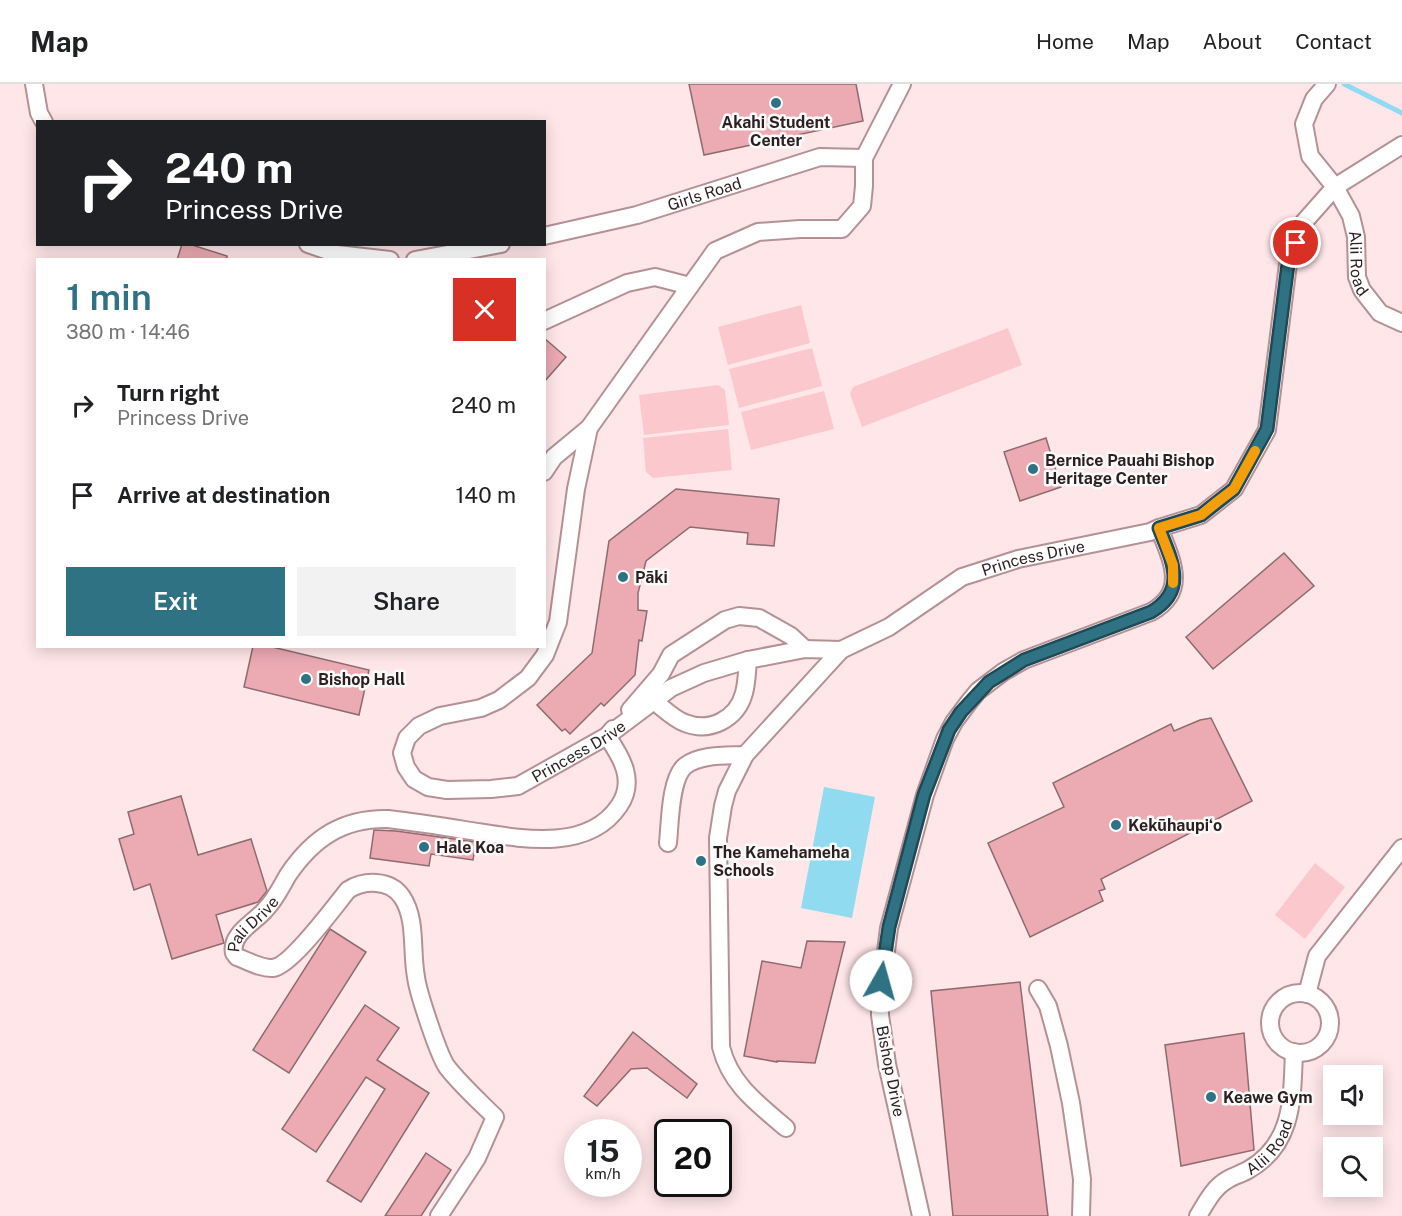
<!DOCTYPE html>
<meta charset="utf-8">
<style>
:root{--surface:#fff;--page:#f2f2f2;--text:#202124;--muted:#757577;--line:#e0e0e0;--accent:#2f7283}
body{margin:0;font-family:"Public Sans",sans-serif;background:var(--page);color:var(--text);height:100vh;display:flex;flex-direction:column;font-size:22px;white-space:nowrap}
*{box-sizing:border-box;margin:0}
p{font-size:20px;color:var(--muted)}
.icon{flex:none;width:33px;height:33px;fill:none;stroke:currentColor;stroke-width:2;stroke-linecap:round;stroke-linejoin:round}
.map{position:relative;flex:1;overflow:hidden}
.drawer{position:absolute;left:36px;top:174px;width:510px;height:390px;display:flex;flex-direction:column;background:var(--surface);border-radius:0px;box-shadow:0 3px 15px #0003}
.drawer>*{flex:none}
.guide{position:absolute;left:36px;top:36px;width:510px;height:126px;border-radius:0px;box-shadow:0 3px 15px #0003;background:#202124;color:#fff;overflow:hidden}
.controls{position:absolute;left:1323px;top:981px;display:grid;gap:12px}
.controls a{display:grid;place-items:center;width:60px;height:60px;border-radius:0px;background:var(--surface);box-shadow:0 3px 15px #0003;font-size:30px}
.speed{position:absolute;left:564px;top:1035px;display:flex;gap:12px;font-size:30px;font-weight:700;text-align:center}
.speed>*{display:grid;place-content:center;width:78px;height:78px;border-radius:50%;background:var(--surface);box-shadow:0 3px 15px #0003;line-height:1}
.speed small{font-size:15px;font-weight:400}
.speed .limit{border:3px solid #111;border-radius:9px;background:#fff;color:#111}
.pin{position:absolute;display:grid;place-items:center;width:51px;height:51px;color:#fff;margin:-26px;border:3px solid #fff;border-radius:50%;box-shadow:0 2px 6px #0007}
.me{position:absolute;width:66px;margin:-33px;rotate:7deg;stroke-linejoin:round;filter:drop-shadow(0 0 4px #0008)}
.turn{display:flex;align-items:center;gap:21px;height:126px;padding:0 30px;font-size:27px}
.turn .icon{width:78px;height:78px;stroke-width:2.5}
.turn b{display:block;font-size:42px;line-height:51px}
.round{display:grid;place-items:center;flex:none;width:63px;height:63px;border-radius:0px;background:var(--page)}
.overview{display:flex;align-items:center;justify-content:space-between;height:102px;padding:0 30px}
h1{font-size:36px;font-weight:600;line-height:45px;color:var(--accent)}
.cta{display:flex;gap:12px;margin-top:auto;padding:12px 30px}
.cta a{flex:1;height:69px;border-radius:0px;background:var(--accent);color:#fff;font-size:24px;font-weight:600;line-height:69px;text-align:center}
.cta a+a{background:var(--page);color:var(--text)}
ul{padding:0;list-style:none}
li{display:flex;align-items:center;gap:18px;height:90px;padding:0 30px}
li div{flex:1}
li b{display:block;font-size:22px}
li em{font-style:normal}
header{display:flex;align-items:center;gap:36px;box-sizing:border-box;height:84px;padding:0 30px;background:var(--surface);border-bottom:2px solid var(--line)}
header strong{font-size:28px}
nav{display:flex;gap:33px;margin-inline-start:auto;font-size:21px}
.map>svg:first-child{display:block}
</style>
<header>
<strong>Map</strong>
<nav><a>Home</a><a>Map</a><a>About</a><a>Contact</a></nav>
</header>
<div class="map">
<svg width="1402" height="1132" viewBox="0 0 1402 1132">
<rect width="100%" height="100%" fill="#ffe6e9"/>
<g fill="#fbc8ce">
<polygon points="801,221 810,259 728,281 718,243"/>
<polygon points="1008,244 1022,281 862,343 850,310 853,303"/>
<polygon points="812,264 822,302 739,324 729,285"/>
<polygon points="718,301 725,306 729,341 644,351 639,311"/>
<polygon points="824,307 834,345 751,366 741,328"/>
<polygon points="728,345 732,386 653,394 646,388 643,354"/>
<polygon points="1315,779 1345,803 1305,855 1275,831"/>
</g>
<polygon fill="#91dbf0" points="824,703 875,713 852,834 801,824"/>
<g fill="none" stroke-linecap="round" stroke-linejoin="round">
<polyline stroke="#91dbf0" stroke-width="5" points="1344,0 1402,29"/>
</g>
<g fill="#ecaab3" stroke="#8e6b6f" stroke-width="1.5">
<polygon points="689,0 856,0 863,37 704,71"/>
<polygon points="182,160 189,160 227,172 227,176 177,176"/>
<polygon points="544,254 566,273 544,298"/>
<polygon points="1046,354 1061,403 1020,417 1004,368"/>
<polygon points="676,405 779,415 774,462 747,460 748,449 690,443 646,477 638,509 638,526 647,527 642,557 639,556 635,591 604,622 601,619 570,650 565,645 562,647 537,621 592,569 609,457"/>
<polygon points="1284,469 1314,502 1213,585 1186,553"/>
<polygon points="253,562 268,562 369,586 359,631 244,603"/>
<polygon points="1211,634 1252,717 1101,795 1105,805 1099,807 1103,817 1030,853 988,759 1064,723 1053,699 1171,640 1174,647 1200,636"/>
<polygon points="181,712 198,771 251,755 267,807 258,818 216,831 224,859 172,875 150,800 134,806 119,755 134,750 128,728"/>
<polygon points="374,746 396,747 476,758 473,776 431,770 429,782 370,774"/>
<polygon points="330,845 366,868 289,989 253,966"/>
<polygon points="807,857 845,858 815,979 777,977 777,978 744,972 762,877 801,884"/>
<polygon points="1020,898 1048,1132 953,1132 931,907"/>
<polygon points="365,921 399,944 377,976 429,1009 361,1118 327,1097 385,1005 366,993 316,1068 282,1045"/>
<polygon points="633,948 697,1000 687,1014 647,984 631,985 597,1022 584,1012"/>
<polygon points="1244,949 1254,1066 1181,1082 1165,961"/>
<polygon points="426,1069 451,1086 421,1132 385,1132"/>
</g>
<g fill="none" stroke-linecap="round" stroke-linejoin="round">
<g stroke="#b59095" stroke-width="20">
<g id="minor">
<polyline points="34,0 39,29 44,38"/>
<path id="s1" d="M902,0L864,74V102L862,122L842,145H800L758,148L715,167L589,344L576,405L558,538L545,571L528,594L499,616L481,624L440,632L419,642L407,654L402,669L406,683L414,695L428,703L447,706L491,705L518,702L607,652L671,604L704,589L748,576L805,565L841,566L889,543L962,493L1018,475L1150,448L1159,444L1201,431L1234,405L1267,346L1288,180L1304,138L1335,103L1402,61"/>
<path id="s2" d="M1327,0L1314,15L1304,40L1310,72L1335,103L1351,132L1356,153L1357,193L1362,206L1380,229L1402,239"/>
<path id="s3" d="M544,152L637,131L820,73L864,74"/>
<polyline points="308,160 337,170 390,176"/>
<polyline points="415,176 501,160"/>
<polyline points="544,237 627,199 655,193 690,202"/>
<polyline points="544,388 554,373 589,344"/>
<path d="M654,617C663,624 674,635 685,639C710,649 737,635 744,609C747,598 747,586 748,576"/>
<polyline points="630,626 661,590 671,571 725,536 739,532 759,534 791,552 805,565"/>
<path d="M668,759C670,740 670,694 685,682C700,670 726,672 745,671"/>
<polyline points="1038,905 1048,922 1059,962 1071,1019 1082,1095 1081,1132"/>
<circle cx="1300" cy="939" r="30"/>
<polyline points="1307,910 1317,872 1402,764"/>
<path d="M786,1044C758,1020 730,1000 721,963L718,754L723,722L727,707L745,671L841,566"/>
<path id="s4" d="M439,1132L477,1074L495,1033C479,1017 461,1001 447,983C439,972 418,909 416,893C411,867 417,835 402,813C390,795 364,796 348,806C335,822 291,882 273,884C262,885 248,877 237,873L234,869C230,850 255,838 265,826C275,816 281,803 288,791C313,754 343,734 388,735C414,738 440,742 465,746C513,753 586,771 619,722C636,697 622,674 607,652L613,645"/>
<path d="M921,1132L887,980L880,931V914L889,844L925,711L945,655L954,638L969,618L978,607L1003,588L1024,576L1151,528C1189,507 1171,475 1159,444"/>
<path id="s5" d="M1198,1132C1206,1119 1213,1104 1227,1096C1233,1092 1241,1090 1248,1086C1294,1060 1292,1014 1294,968"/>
</g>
</g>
<use href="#minor" stroke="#fff" stroke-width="16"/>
</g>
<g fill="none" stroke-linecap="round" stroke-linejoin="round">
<g stroke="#1f4a55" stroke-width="15">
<path id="route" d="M881,897L889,843L924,711L949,646L961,628L989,598L1024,576L1151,528C1189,506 1171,475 1159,444L1201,431L1234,405L1267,345L1288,180L1296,159"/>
</g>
<use href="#route" stroke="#2f7283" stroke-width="10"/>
<polyline stroke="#f59e0b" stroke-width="10" points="1173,499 1173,481 1159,444 1201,431 1217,418 1234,405 1255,367"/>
</g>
<g fill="#2f7283" stroke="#fafafa" stroke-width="2">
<circle cx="776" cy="19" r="6"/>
<circle cx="1033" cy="385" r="6"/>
<circle cx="623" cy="493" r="6"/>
<circle cx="306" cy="595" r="6"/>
<circle cx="1116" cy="741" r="6"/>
<circle cx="424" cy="763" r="6"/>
<circle cx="701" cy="777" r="6"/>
<circle cx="1211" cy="1013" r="6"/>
</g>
<g text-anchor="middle" stroke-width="5" stroke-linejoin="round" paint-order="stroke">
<g font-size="16" font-weight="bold" fill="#2d1f21" stroke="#fafafa" text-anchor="start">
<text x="776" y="44" text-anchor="middle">Akahi Student<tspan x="776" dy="18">Center</tspan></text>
<text x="1045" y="382">Bernice Pauahi Bishop<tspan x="1045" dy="18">Heritage Center</tspan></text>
<text x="635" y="499">Pāki</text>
<text x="318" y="601">Bishop Hall</text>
<text x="1128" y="747">Kekūhaupiʻo</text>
<text x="436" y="769">Hale Koa</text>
<text x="713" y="774">The Kamehameha<tspan x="713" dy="18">Schools</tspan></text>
<text x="1223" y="1019">Keawe Gym</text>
</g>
<g font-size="16" fill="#2d1f21" stroke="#fafafa">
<text dy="6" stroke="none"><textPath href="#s3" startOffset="166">Girls Road</textPath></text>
<text dy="6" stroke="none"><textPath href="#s2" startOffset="200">Alii Road</textPath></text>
<text dy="6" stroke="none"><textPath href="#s1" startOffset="1634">Princess Drive</textPath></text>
<text dy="6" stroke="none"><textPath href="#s1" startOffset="1130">Princess Drive</textPath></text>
<text dy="6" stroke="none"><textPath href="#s4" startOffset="609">Pali Drive</textPath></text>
<text transform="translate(891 987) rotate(79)" y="6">Bishop Drive</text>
<text dy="6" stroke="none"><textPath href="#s5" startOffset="102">Alii Road</textPath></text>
</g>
</g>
</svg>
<div class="controls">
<a><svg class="icon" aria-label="sound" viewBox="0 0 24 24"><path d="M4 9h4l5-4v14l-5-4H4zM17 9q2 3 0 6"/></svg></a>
<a><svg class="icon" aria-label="search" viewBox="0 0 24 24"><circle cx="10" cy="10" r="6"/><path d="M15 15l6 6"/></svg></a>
</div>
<div class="speed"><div>15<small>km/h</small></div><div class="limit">20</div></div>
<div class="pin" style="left:1296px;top:159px;background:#d93025"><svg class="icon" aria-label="arrive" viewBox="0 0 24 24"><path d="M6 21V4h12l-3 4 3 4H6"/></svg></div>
<svg class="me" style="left:881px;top:897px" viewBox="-20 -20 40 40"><circle r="19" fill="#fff"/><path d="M0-13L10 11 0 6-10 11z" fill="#2f7283"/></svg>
<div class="guide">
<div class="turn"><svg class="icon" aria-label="right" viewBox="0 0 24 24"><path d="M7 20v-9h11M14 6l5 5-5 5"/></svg><div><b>240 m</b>Princess Drive</div></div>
</div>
<section class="drawer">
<div class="overview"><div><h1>1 min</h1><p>380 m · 14:46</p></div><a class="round" style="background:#d93025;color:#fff"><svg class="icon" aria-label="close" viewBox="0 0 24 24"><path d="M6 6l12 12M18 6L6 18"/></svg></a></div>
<ul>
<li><svg class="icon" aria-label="right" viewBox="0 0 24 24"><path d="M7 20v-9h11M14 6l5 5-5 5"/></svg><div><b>Turn right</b><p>Princess Drive</p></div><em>240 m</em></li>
<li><svg class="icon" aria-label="arrive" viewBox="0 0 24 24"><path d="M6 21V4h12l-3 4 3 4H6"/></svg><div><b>Arrive at destination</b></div><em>140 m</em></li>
</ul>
<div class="cta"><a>Exit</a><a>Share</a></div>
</section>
</div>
